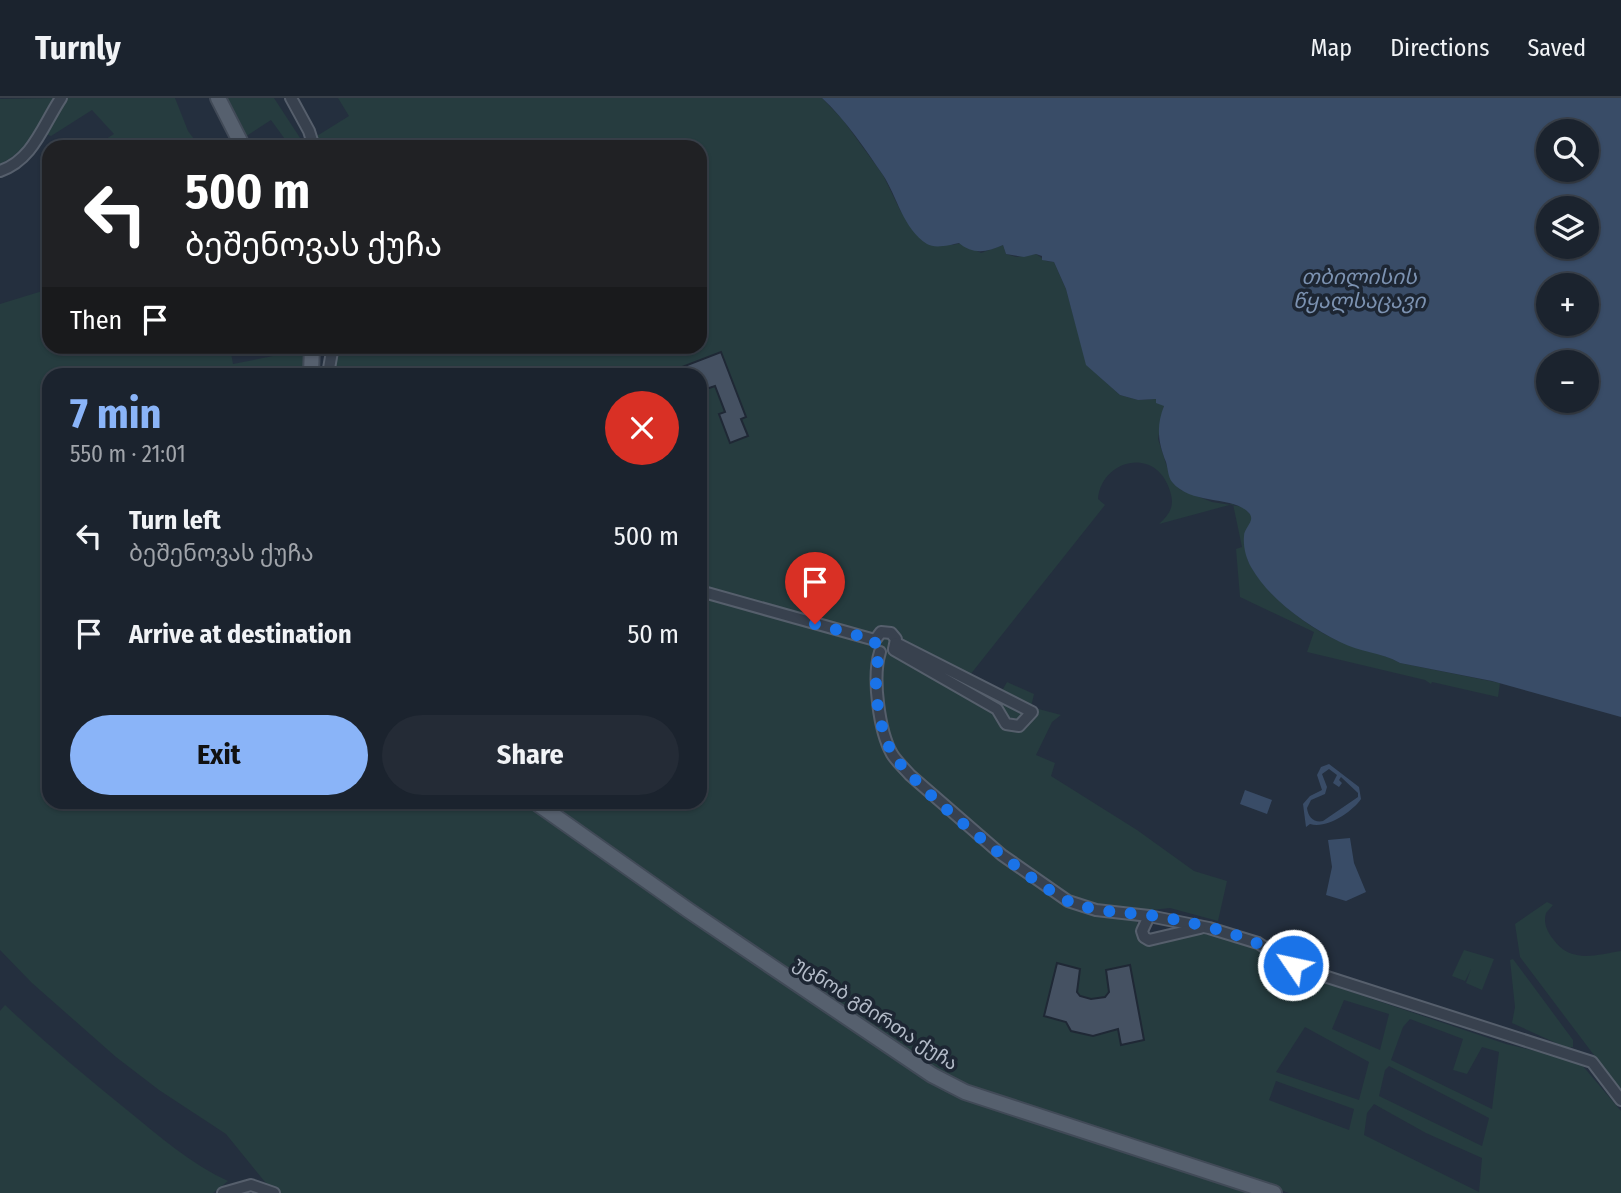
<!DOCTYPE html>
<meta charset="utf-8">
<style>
:root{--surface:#1b232e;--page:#242b36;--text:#f1f3f6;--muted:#a0a4aa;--line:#39404a;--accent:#8ab4f8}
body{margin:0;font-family:"Fira Sans Condensed","Noto Sans Georgian",sans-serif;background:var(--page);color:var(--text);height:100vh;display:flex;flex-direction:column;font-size:26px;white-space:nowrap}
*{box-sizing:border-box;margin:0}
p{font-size:23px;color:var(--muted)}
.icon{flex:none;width:38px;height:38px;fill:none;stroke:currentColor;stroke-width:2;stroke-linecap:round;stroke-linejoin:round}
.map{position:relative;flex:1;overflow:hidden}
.details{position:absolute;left:42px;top:270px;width:665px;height:441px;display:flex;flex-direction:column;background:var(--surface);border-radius:21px;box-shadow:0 2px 5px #0004,0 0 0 2px var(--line)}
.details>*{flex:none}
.top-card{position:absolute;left:42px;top:42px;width:665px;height:214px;border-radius:21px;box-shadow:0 2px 5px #0004,0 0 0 2px var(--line);background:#202124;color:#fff;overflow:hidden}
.fabs{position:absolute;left:1536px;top:21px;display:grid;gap:14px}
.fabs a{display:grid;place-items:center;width:63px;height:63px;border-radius:50%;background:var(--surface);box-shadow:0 2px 5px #0004,0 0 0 2px var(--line);font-size:35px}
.pin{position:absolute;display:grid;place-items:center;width:60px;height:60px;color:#fff;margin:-72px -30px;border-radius:50% 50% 50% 0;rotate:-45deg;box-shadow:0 0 7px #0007}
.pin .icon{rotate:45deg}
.me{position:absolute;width:77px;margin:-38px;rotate:304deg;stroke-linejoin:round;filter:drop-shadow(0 0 5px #0008)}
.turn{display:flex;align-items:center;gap:24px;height:147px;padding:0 28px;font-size:32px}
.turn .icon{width:91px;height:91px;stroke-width:2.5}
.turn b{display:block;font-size:49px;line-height:60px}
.then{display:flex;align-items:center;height:66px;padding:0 28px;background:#0003;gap:14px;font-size:26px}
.round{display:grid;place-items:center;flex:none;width:74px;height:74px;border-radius:37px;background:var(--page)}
.headline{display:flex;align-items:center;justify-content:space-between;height:119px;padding:0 28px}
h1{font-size:42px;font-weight:700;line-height:52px;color:var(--accent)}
.primary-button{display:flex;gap:14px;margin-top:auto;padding:14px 28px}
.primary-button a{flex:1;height:80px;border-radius:42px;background:var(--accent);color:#111;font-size:28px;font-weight:700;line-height:80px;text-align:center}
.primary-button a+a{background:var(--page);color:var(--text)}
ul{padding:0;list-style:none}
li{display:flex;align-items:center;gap:21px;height:98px;padding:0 28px}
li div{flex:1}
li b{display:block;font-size:26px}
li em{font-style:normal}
header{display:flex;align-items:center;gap:42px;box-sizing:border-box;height:98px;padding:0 35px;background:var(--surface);border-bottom:2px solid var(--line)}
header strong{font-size:33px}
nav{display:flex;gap:38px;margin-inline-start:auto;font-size:24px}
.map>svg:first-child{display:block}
</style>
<header>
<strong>Turnly</strong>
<nav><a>Map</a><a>Directions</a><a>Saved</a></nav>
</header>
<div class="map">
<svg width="1621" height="1095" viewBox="0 0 1621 1095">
<rect width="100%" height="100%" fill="#242f3e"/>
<g fill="#263c3f" fill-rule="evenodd">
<path d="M57,0C42,24 27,54 0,66V1Z"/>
<polygon points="67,0 175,0 188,33 200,49 108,49 103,43 114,36 92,12 51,38 46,36 53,20"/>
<path d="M223,0H274L304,46L349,18L338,0H822L843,22L883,77L900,112L915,133L952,147L962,145L981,155L1003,147L1006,156L1016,159L1036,156L1046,163L1054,164L1066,191L1087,267L1120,297L1138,302L1156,301L1164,307L1158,341L1172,384L1181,392L1212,404L1244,409L1251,417H1261L1247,460C1263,495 1308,531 1344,545C1363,553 1383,555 1400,565L1500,585L1498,599L1432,584L1431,586L1425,582L1307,554L1314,534L1240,499L1236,451L1242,449L1233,406L1159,426C1170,416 1175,408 1170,393C1156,347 1101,362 1098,401L1105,407L970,577L1002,593L1007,584L1034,596L1031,609L1061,617L1052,624L1036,657L1055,665L1051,678L1137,732L1194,773L1227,783L1218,823L1170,810L1143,813L1137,822L1139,838L1152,847H1158L1199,835L1209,836L1262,853L1271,867L1506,946L1565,960L1582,967L1621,1013V1095H1289L957,985L544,704H700V276H332L337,249L700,248V49H294L287,44L271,22L245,39ZM1344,902L1389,916L1380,952L1332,931ZM1410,921L1463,941L1453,972L1467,976L1482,949L1499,954L1492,1011L1391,962L1403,929ZM1305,929L1369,964L1359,1002L1276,974ZM1389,968L1489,1020L1482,1048L1379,998L1385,972ZM1276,983L1354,1011L1349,1032L1269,1002ZM1374,1006L1426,1035L1482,1060L1479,1094L1364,1037L1367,1015Z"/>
<polygon points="49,191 49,248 230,249 233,266 283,256 282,249 309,249 308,276 49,276 49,704 522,704 746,855 927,984 964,999 1258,1095 280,1095 265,1084 226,1036 159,992 116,959 32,885 0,852 0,206"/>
<path d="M1547,804L1553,807L1546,815C1543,825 1547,833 1553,841C1571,866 1595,857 1621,853V993L1520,859L1515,826Z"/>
<polygon points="1464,852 1494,861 1482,892 1466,885 1471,871 1465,883 1452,878"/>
<polygon points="1513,861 1573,942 1573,949 1567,950 1512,925 1515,909 1510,862"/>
<path d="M5,907C44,944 85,978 127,1012C159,1038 191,1066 228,1083L213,1095H0V913Z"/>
</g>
<g fill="#394c67" fill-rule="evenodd">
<path d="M822,0H1621V619L1492,583L1400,565C1381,554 1359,554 1340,544C1306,527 1270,502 1251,469C1246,460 1243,449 1244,438C1244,429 1256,423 1249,415C1233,397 1192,408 1172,384C1168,379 1168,371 1166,364C1158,344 1156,328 1164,308L1156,305V301L1138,302L1120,297L1086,267L1066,191L1054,164L1042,162V158L1036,156L1024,159L1006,156L1003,147C986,155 972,156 959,145C950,147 935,151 927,146C903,131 897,98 883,77C865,51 846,22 822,0ZM1587,33V72H1549V33ZM1587,110V149H1549V110ZM1587,187V226H1549V187ZM1587,264V303H1549V264Z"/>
<path d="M1329,666L1359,689L1361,701C1352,714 1327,731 1310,726L1306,729L1303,706L1310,698L1322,692L1317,677L1321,669ZM1329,671L1337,677L1333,685L1339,689L1342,685L1339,682L1341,679L1358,695V699L1323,723C1314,725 1308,719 1307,710L1311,702L1325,696L1327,689L1322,676Z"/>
<polygon points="1245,692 1272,702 1267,716 1240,706"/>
<polygon points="1350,740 1354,765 1366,794 1346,803 1326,797 1332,769 1328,742"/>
</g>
<g fill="#455162" stroke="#1f2835" stroke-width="2">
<polygon points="721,254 746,319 741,321 748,338 730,345 719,316 725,314 715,288 700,293 700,276 685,276 682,269"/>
<polygon points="1057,865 1080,871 1077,894 1080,898 1091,901 1105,899 1109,894 1106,872 1130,867 1144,942 1121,947 1118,931 1093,938 1071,933 1066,924 1044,918"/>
</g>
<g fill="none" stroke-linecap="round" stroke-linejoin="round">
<g stroke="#565f6c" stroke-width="14">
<g id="minor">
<polyline points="291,0 309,33 314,49"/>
<path d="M0,73C33,62 43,27 61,0"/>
<polyline points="328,276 333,248"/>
<polyline points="700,493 875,542"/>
<polyline points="875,542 881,534 891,535 896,541 894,551"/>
<polyline points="894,552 997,611 1006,626 1019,628 1032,614 896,545"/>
<path d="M880,554C872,579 879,633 892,656C897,664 904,670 910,677L1002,757L1068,803L1096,812L1149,818L1209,830L1258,845L1293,868L1592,964L1621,1002"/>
<polyline points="1149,818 1142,833 1144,839 1149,842 1200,830"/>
<polyline points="223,1095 251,1087 274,1095"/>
</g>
</g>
<g stroke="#414a57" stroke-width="18">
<g id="major">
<polyline points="218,0 243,49"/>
<polyline points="311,276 312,248"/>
<polyline points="535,704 688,812 932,977 965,994 1274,1095"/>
</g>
</g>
<use href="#minor" stroke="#38414e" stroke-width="10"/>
<use href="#major" stroke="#56606e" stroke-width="14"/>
</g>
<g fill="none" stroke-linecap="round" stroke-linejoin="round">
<path stroke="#1a73e8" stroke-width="12" stroke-dasharray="0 21.6" d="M815,526L875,542V549L880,554C871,582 878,627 891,653C907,684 1036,789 1070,804C1095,814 1121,814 1148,817C1182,822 1230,832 1261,847C1272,852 1282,861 1293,867"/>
</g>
<g text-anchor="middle" stroke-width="7" stroke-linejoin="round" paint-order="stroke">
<g font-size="19" fill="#b4bcc9" stroke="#1d2633">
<text transform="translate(876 915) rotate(33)" y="7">უცნობ გმირთა ქუჩა</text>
</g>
<g font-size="21" font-style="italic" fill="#7c92b1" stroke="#1d2633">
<text x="1359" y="186">თბილისის<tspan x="1359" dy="24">წყალსაცავი</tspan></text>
</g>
</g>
</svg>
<div class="fabs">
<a><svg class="icon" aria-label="search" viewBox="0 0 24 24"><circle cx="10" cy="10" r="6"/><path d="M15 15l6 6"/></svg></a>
<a><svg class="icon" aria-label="layers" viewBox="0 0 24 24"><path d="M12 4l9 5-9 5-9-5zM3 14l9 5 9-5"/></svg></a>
<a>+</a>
<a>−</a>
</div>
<div class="pin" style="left:815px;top:526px;background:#d93025"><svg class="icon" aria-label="arrive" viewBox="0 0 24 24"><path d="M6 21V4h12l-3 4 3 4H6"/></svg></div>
<svg class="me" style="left:1293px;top:867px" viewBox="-20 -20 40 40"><circle r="17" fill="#1a73e8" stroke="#fff" stroke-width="3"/><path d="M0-11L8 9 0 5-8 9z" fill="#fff"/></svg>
<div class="top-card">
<div class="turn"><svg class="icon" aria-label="left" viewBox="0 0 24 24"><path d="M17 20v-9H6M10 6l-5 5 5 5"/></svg><div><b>500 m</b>ბეშენოვას ქუჩა</div></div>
<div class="then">Then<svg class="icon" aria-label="arrive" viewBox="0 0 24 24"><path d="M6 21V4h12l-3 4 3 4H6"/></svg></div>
</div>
<section class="details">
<div class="headline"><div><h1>7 min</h1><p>550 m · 21:01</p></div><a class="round" style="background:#d93025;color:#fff"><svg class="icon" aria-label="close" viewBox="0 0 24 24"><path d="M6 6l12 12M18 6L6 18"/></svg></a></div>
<ul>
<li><svg class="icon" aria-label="left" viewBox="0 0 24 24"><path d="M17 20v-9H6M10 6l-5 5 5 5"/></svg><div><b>Turn left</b><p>ბეშენოვას ქუჩა</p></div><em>500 m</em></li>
<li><svg class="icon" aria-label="arrive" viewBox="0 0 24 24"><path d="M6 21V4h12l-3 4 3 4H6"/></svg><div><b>Arrive at destination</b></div><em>50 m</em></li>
</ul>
<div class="primary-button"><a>Exit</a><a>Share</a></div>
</section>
</div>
